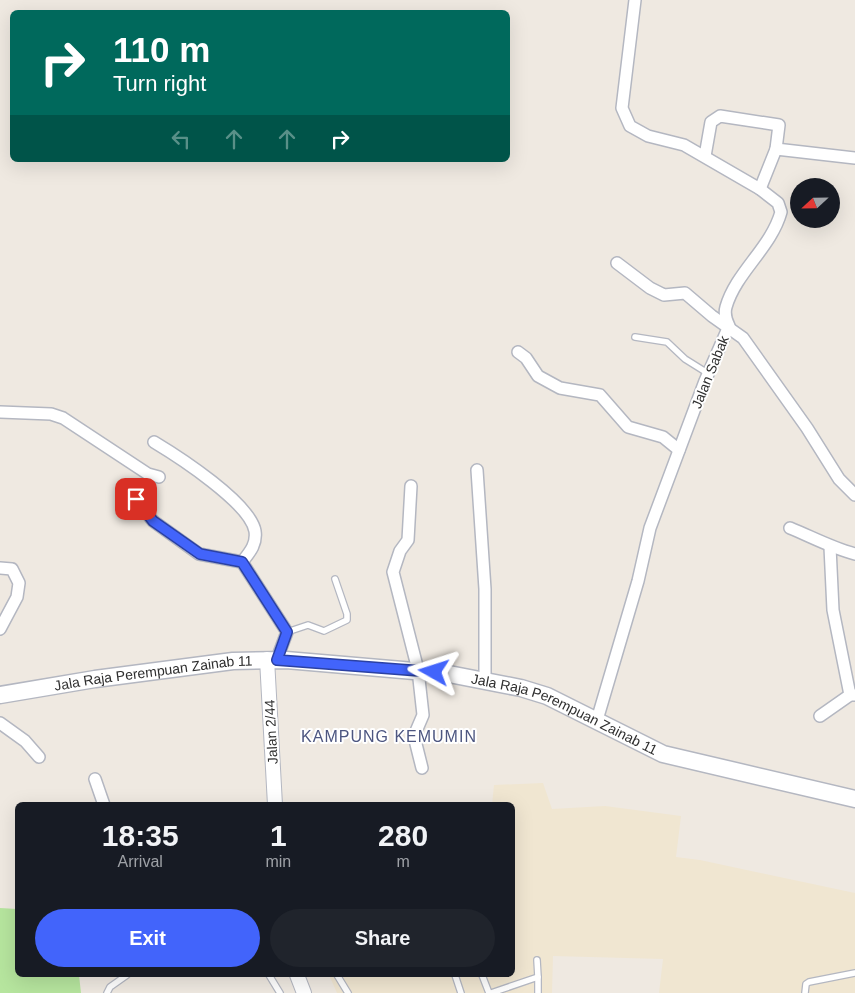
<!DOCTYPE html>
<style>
:root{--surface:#171b24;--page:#20242c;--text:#f1f3f6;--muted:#9ea1a6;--accent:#4264fb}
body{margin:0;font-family:Arial,sans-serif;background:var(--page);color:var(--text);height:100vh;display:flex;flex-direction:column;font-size:19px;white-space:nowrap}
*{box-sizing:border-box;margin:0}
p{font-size:16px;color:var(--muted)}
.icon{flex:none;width:28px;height:28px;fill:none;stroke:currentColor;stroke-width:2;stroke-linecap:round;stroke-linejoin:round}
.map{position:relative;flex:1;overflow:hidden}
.drawer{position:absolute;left:15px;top:802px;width:500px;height:175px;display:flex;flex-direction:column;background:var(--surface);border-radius:8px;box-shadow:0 5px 20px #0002}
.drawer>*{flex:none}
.hud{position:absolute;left:10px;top:10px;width:500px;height:152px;border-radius:8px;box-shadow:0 5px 20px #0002;background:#00695c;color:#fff;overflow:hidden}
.needle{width:32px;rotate:248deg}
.fabs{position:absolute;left:790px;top:178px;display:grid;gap:10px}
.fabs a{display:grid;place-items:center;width:50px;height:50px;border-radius:50%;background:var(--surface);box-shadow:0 5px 20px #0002;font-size:25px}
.pin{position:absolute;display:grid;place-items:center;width:42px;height:42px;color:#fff;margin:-21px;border-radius:10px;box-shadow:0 2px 8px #0006}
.me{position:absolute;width:55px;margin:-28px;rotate:276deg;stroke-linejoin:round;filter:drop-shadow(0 0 4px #0008)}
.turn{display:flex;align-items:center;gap:18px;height:105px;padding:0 20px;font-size:22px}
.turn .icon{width:65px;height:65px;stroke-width:2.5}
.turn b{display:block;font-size:35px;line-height:42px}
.lanes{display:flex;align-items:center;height:48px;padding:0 20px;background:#0003;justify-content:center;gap:25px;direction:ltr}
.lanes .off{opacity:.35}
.eta{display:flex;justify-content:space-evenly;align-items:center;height:85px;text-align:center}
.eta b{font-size:30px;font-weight:800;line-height:35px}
.action{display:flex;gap:10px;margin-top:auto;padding:10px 20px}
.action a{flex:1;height:58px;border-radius:30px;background:var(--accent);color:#fff;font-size:20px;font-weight:800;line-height:58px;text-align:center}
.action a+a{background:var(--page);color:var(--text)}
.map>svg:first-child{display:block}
</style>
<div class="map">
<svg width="855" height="993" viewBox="0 0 855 993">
<rect width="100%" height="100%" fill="#efe9e1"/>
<polygon fill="#f0e6d1" points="543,783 552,809 605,806 681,816 676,857 700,860 855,893 855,993 659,993 663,959 553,956 552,993 337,993 329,975 512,975 512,805 492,805 494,785"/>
<polygon fill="#b6e59e" points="0,908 17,909 18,975 79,975 81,993 0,993"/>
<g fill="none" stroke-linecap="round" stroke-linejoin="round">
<g stroke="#b4b7c1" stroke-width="8">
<g id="service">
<polyline points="635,337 667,342 685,359 709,374"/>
<polyline points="287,632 308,625 324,631 347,620 347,614 335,579"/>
<polyline points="537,960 538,977"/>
<polyline points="269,975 280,993"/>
<polyline points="337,975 348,993"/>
<polyline points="455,975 461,993"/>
<polyline points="482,975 489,993"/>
<polyline points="107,993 110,987 127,975"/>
<polyline points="491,993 538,977 538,993"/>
<polyline points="805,993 806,984 809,982 855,973"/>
</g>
</g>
<g stroke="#b4b7c1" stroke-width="14">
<g id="minor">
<polyline points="705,156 711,122 720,116 779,125 776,149"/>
<polyline points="760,189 776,149 855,158"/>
<polyline points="617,263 650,288 664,295 685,293 712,316 743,338 807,428 839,479 855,495"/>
<polyline points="518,352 526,358 538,376 560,388 600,395 628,427 663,437 679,450"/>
<polyline points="0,412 51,414 63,418 148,474 159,477"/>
<path d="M154,442C179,457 250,503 255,531C257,544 250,552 242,562"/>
<polyline points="477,470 485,589 485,681"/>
<polyline points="411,486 408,540 400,551 393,572 418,670 423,715 414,736 422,768"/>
<polyline points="136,499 153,521 199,554 242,562 287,632 277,659"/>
<path d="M790,528C812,537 832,548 855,554"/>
<polyline points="830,547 833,610 850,695"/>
<polyline points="0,568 12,569 19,583 17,597 0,629"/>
<polyline points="820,716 850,695 855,695"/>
<path d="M597,720L638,581L650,528L705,381L729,326C726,320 724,314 726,307C736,272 771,248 781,212L778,203L760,189L684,145L648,136L630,126L622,108L635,0"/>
<polyline points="0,723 25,741 39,757"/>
<polyline points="95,779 104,805"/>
</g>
</g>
<g stroke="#b4b7c1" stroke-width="16">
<g id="tertiary">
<polyline points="267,659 275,805"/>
<polyline points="297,975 304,993"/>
</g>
</g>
<g stroke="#b4b7c1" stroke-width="19">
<g id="secondary">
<path id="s1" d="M0,695L95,679L233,661L286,660L449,674L521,688L547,696L663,754L855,799"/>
</g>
</g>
<use href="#service" stroke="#fff" stroke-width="5.5"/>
<use href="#minor" stroke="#fff" stroke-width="11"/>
<use href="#tertiary" stroke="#fff" stroke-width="14"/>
<use href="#secondary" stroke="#fff" stroke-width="16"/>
</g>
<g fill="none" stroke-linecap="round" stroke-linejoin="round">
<g stroke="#2b41a3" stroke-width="12">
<polyline id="route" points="136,499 153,521 200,554 242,562 287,632 277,660 434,672"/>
</g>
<use href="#route" stroke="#4264fb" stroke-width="9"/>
</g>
<g text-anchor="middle" stroke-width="4" stroke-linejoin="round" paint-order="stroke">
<g font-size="14" fill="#2e2e2e" stroke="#fff">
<text transform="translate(710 372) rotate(-68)" y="5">Jalan Sabak</text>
<text dy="5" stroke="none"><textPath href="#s1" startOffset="155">Jala Raja Perempuan Zainab 11</textPath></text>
<text dy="5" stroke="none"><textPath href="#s1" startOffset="575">Jala Raja Perempuan Zainab 11</textPath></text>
<text transform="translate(271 732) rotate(-93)" y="5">Jalan 2/44</text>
</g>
<g font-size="16" letter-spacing="1" fill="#4d5680" stroke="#fff">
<text x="389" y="742">KAMPUNG KEMUMIN</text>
</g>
</g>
</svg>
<div class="fabs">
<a><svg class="needle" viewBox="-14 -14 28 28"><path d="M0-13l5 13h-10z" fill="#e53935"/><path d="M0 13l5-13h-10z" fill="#9ea1a6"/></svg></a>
</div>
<div class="pin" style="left:136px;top:499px;background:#d93025"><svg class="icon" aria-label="arrive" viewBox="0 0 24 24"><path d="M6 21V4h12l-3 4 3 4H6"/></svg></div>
<svg class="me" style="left:434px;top:672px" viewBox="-20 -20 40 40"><path d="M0-17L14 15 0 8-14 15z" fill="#4264fb" stroke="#fff" stroke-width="4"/></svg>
<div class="hud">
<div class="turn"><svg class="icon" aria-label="right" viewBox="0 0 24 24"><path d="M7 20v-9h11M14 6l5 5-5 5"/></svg><div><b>110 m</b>Turn right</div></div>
<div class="lanes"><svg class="icon off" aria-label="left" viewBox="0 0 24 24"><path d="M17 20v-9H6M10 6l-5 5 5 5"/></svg><svg class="icon off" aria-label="ahead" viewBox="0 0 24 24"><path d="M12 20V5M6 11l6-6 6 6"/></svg><svg class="icon off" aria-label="ahead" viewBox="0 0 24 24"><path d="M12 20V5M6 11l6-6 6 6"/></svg><svg class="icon" aria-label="right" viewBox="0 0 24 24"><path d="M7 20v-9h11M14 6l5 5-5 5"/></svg></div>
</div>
<section class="drawer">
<div class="eta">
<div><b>18:35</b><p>Arrival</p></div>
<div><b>1</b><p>min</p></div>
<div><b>280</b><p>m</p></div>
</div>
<div class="action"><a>Exit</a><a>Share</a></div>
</section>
</div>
